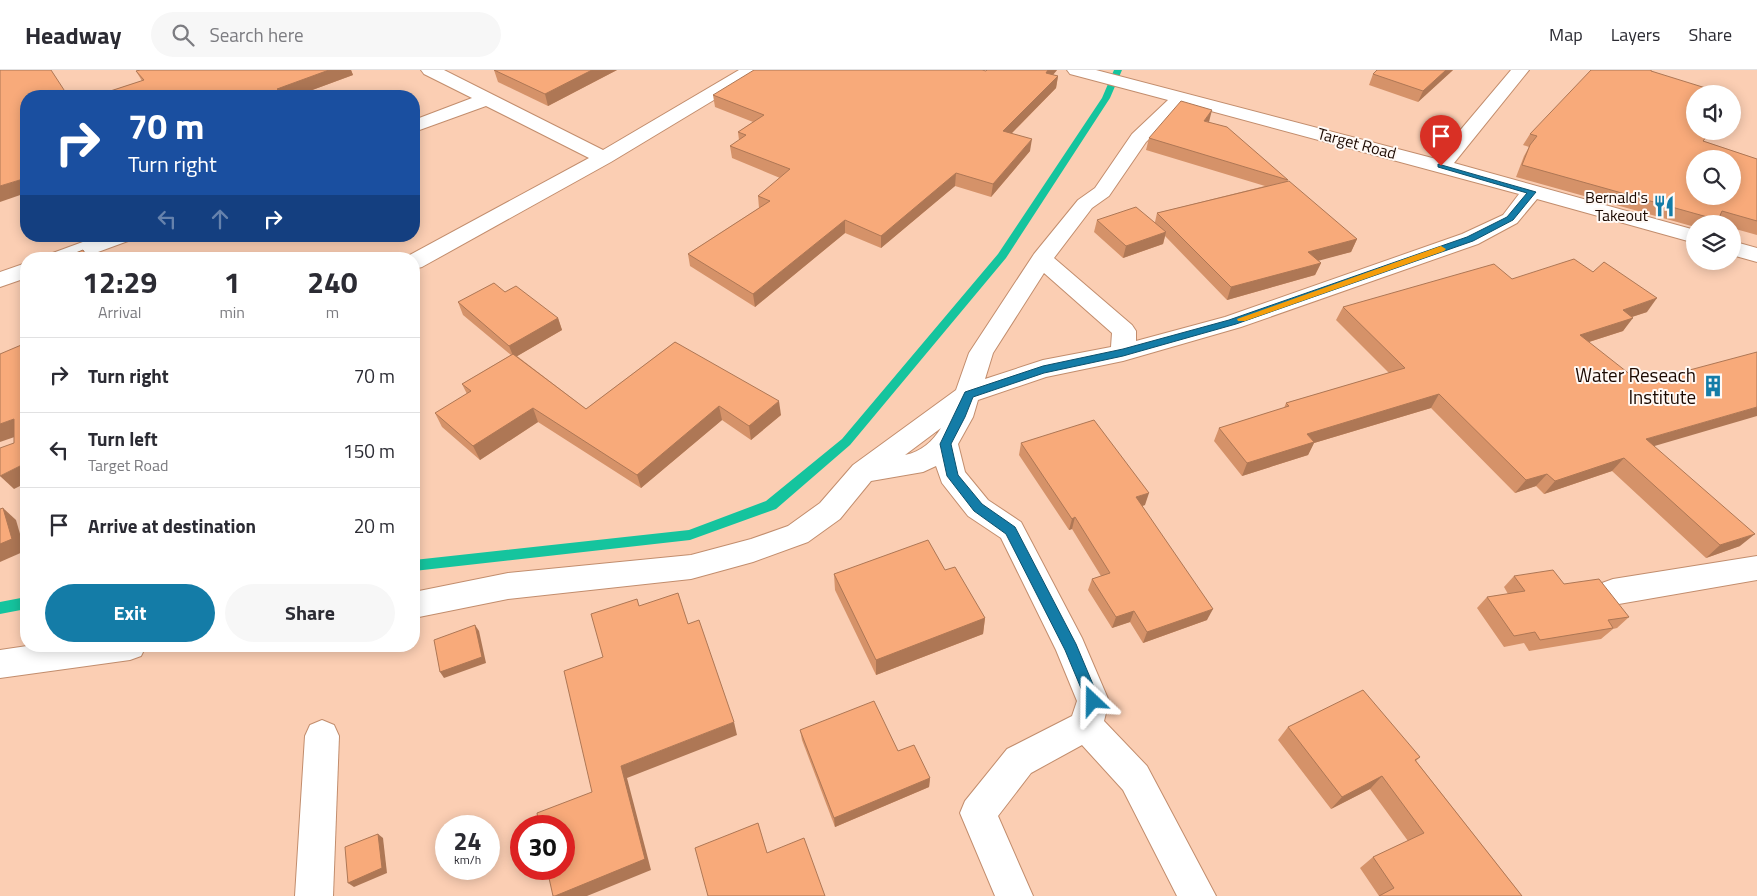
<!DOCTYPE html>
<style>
:root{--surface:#fff;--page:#f7f7f7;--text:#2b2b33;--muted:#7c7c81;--line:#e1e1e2;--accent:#147ca7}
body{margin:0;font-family:"Titillium Web",sans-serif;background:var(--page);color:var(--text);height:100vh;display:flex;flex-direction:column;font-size:19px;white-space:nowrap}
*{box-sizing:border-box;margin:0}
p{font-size:16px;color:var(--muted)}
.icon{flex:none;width:28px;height:28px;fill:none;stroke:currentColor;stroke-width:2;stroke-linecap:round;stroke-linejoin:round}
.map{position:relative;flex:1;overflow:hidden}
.panel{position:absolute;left:20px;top:182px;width:400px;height:400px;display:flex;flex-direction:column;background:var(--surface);border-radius:20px;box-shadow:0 2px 12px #0003}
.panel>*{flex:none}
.banner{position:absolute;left:20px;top:20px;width:400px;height:152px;border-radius:20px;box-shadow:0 2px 12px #0003;background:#1a4fa0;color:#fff;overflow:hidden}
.buttons{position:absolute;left:1686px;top:15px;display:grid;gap:10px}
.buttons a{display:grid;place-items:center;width:55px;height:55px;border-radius:50%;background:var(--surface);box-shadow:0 2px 12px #0003;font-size:25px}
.speed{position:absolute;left:435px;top:745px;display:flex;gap:10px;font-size:25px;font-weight:700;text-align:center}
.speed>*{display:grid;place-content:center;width:65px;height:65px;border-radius:50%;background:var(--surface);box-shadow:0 2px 12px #0003;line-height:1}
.speed small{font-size:12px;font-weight:400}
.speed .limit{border:8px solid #d22;background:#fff;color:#111}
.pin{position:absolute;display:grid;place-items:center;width:42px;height:42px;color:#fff;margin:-51px -21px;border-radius:50% 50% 50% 0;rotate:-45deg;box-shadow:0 0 5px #0007}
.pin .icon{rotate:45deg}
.me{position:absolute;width:55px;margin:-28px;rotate:337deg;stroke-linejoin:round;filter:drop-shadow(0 0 4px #0008)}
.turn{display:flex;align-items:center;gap:18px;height:105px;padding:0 25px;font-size:22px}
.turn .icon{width:65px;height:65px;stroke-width:2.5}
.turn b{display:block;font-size:35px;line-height:42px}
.lanes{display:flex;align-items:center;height:48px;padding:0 25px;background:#0003;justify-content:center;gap:25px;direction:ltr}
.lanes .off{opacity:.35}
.eta{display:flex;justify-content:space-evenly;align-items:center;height:85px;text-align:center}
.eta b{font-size:30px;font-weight:700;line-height:35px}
.primary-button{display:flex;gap:10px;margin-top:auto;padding:10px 25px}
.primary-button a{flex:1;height:58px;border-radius:30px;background:var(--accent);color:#fff;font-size:20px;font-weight:700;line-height:58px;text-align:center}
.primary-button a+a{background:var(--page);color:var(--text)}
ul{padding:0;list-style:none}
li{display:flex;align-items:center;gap:15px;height:75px;padding:0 25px;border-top:1px solid var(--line)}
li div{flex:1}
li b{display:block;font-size:19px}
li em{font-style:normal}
header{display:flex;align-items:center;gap:30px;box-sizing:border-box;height:70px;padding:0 25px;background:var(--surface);border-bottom:1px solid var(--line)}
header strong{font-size:24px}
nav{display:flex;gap:28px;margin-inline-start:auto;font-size:18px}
.search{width:350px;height:45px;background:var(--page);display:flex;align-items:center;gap:12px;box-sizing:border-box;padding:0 18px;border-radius:28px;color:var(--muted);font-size:19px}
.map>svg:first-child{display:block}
</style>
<header>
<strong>Headway</strong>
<div class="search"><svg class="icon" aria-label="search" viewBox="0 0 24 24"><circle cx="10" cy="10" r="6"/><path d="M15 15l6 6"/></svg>Search here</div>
<nav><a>Map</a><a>Layers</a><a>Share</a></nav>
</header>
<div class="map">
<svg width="1757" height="826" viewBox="0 0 1757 826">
<rect width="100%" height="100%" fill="#fbceb3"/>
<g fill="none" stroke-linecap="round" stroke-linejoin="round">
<g fill="#15c49e" fill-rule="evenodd">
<polygon points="1114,0 1122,0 1110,28 1006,188 850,375 776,439 690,470 414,501 414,490 689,460 766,431 842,369 998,184 1102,28"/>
<polygon points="26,527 26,539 0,544 0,532"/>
</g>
<g stroke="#c28d6d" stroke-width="2">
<g id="minor">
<polygon points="421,0 444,0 603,80 739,0 760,0 757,4 611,92 422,197 414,199 414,189 405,189 406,187 589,88 486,36 414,62 414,50 472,28 424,4"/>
<path d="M1067,0H1096L1436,89L1511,0H1529L1454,93L1695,160V173L1537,129L1517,153L1478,174L1241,257L1123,291L1046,307L978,330L973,347L958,374L965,402L988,430L1021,452L1082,568L1109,631L1104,651L1147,696L1216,826H1177L1123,720L1082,675L1031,703L998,746L1033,826H995L960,743L965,731L1007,679L1072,646L1077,631L1056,580L1001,468L968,446L942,413L936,396L923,402L871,411L840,449L808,472L753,492L691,509L508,529L414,548V522L508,503L691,485L751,469L788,456L820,433L853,395L956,320L969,283L1034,184L1078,130L1095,118L1132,64L1168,30L1070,4ZM1185,34L1519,124L1503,145L1462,164L1225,247L1136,271V261L1132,255L1054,188L1092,138L1109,126L1146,72ZM1044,203L1112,263L1111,277L1043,290L985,309L993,283ZM941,358C933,371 921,382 905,385Z"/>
<polygon points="99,166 131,166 128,171 79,189 47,189 50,184"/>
<polygon points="1732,171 1757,178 1757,192 1732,185"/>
<polygon points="26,193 26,208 0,217 0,202"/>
<polygon points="1757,486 1757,510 1613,535 1602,531 1598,522 1602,513 1613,509"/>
<polygon points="27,576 146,576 141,586 130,590 0,608 0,580"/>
<polygon points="322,650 334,655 339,666 333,826 295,826 305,666 310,655"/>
</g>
</g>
<use href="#minor" fill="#fff" fill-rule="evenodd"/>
</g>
<g fill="#d59269">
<polygon points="140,0 351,0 353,5 296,26 95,26 142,11 136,1"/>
<polygon points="494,0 617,0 548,36 498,12"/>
<polygon points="1057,0 1053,5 1058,6 1056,18 1012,63 1030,81 991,127 955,116 881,178 845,163 755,237 690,196 688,184 759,138 758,126 780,108 732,88 730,76 739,70 738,62 753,52 715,37 713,25 986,1"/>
<polygon points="1377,0 1453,0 1418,32 1369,15 1373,4"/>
<polygon points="1652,1 1702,64 1703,71 1757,89 1757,165 1732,158 1732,154 1719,154 1715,153 1715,154 1695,154 1695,157 1516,107 1524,86 1529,77 1523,75 1530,64"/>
<polygon points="1209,52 1288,110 1287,111 1357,169 1351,182 1318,190 1321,193 1315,205 1227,230 1165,166 1163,174 1123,188 1094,162 1097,150 1155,152 1157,143 1265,116 1146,80 1149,68"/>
<polygon points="1512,209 1647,242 1632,247 1623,261 1589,272 1654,376 1740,476 1706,488 1612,401 1544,424 1536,416 1515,423 1431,338 1314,373 1308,385 1242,406 1214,371 1219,358 1284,338 1286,333 1389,303 1336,250 1343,237"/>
<polygon points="505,222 558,248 562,260 517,286 586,339 675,272 781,345 751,370 722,350 641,418 538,352 480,390 442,357 435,343 467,324 462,314 511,285 463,245 458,232"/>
<polygon points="1021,373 1145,435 1142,436 1207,550 1143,573 1130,552 1112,558 1088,520 1092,509 1101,506 1072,459 1069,460 1019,385"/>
<polygon points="945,500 985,548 983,564 876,605 835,520 834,504"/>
<polygon points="1514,506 1564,514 1629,547 1617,558 1613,559 1601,569 1529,581 1524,573 1504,577 1477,538 1487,527 1508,524 1504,517"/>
<polygon points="1288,657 1420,687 1416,691 1522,826 1378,826 1379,826 1360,798 1373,787 1408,771 1370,719 1331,739 1278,670"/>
<polygon points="800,660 898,681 930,708 929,717 835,757 802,670"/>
</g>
<g fill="#ae7755">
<polygon points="329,0 351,0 353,5 296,26 281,26 277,19"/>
<polygon points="592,0 617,0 548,36 545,24"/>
<polygon points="1048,0 1057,0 1044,15 1046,3"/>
<polygon points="1446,0 1453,0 1418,32 1423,21"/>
<polygon points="1058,6 1056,18 1002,73 1003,61"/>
<polygon points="1212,40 1209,52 1204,51"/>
<polygon points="1032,69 1030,81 991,127 993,114"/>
<polygon points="956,103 955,116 881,178 881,166"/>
<polygon points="23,109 26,113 26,123 0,132 0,116"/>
<polygon points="845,150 845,163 755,237 753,224"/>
<polygon points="1166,162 1163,174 1123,188 1126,176"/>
<polygon points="64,166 81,166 68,171"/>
<polygon points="1357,169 1351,182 1303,195 1308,182"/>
<polygon points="1321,193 1315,205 1227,230 1231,217"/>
<polygon points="1657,228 1647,242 1613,253 1623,240"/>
<polygon points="558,248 562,260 514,288 509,276"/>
<polygon points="1633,248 1623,261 1570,278 1580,265"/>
<polygon points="1439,324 1431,338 1314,373 1308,385 1242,406 1247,393 1307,364"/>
<polygon points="779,331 781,345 751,370 749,356"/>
<polygon points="719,336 722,350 641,418 637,405"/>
<polygon points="1757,337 1757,346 1634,382 1646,369"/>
<polygon points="533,338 538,352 480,390 473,376"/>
<polygon points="14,349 26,363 0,372 0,354"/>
<polygon points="1624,388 1612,401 1544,424 1555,411"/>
<polygon points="26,393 26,413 14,419 0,406"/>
<polygon points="1547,404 1536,416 1515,423 1526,410"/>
<polygon points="1149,423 1145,435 1132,439 1136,427"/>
<polygon points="3,438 16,450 25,481 0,492 0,474"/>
<polygon points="1075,447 1072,459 1069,460 1072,449"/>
<polygon points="1755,464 1740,476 1706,488 1720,475"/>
<polygon points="1213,539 1207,550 1143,573 1147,562"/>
<polygon points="1134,541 1130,552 1112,558 1116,547"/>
<polygon points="985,548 983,564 876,605 876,590"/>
<polygon points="475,555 479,561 486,593 444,608 440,602"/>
<polygon points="734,652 737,665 627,708 651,800 587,826 555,826 621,696"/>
<polygon points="1382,706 1370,719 1331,739 1342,727"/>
<polygon points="930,708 929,717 835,757 834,748"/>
<polygon points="378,764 383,768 387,803 354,817 348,813"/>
</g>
<g fill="#f8aa7a" stroke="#ae7755" fill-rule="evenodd">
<polygon points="0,0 51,0 68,26 26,26 26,114 23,109 0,116"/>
<polygon points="140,0 329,0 277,19 287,26 95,26 144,10 136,1"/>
<polygon points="494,0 592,0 545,24"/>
<polygon points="754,0 982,0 986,1 987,0 1048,0 1046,3 1058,6 1003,61 1032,69 993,114 956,103 881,166 845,150 753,224 688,184 770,131 758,126 790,99 730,76 746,65 738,62 764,45 713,25"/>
<polygon points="1377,0 1446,0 1423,21 1373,4"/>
<path d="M1591,0H1651V1L1725,24H1695V61H1703L1702,64L1707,66L1703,71L1757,89V151L1722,141L1718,150L1522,95L1530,75L1537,66L1530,64ZM1695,89H1732V126H1695Z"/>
<polygon points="1181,31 1212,40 1204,51 1227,57 1288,110 1149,68"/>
<polygon points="1289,111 1357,169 1308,182 1321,193 1231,217 1157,143"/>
<polygon points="1136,137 1166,162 1126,176 1097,150"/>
<polygon points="83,180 89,189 61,189"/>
<polygon points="1574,189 1593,202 1604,192 1657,228 1623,240 1633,248 1580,265 1641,313 1757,282 1757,337 1646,369 1755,464 1720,475 1624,388 1555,411 1547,404 1526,410 1439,324 1307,364 1314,372 1247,393 1219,358 1289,336 1286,333 1405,298 1343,237 1494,194 1512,209"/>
<polygon points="494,213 505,222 516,216 558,248 509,276 458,232"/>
<polygon points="675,272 779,331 749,356 719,336 637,405 533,338 473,376 435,343 471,321 462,314 513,284 586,339"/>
<polygon points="26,273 26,393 0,406 0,378 14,373 14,349 0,354 0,284"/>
<polygon points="1094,350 1149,423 1136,427 1213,539 1147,562 1134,541 1116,547 1092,509 1110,503 1075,447 1072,449 1021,373"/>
<polygon points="3,438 12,469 0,474 0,439"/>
<polygon points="928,470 945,500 955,497 985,548 876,590 834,504"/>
<polygon points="1553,500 1564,514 1599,509 1629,547 1608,550 1613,558 1540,570 1535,562 1514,566 1487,527 1525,521 1514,506"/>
<polygon points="678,523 688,554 699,550 734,652 621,696 645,789 555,826 553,826 547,799 564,799 564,756 539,756 537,743 592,722 564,601 603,587 591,544 637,529 639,536"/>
<polygon points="475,555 482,587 440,602 434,570"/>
<polygon points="1363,620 1420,687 1415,690 1522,826 1379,826 1394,818 1373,787 1424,763 1382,706 1342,727 1288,657"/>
<polygon points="874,631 898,681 914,675 930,708 834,748 800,660"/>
<polygon points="758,753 767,783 804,768 825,826 708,826 695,778"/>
<polygon points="378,764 382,798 348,813 345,777"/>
</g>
<polygon fill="#147ca7" stroke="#0d516d" points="1438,94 1536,122 1513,150 1473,171 1236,254 1123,286 1044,303 973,327 965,347 951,374 958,405 982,434 1015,457 1076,574 1100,631 1098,635 1093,637 1088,635 1065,580 1006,464 974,441 947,406 940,374 965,322 1043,296 1123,279 1229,250 1467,167 1507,147 1527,123 1438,97"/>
<polygon fill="#f59e0b" points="1441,176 1446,179 1444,181 1245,251 1238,251 1237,249"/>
<defs>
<g id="restaurant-bare" transform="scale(1.725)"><path d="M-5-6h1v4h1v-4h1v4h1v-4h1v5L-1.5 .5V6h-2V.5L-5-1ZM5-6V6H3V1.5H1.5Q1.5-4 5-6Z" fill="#147ca7" stroke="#fff9f5" stroke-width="2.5" paint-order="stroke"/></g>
<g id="building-bare" transform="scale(1.725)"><path d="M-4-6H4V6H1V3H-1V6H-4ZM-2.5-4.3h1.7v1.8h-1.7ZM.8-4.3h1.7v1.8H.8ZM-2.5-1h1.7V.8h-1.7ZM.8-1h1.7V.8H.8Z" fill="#147ca7" stroke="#fff9f5" stroke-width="2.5" paint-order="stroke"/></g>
</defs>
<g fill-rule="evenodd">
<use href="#restaurant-bare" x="1664" y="136"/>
<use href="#building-bare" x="1713" y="316"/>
</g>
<g text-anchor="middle" stroke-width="4" stroke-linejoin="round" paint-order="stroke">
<g font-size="16" fill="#1b0901" stroke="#fff9f5">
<text transform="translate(1357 73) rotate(15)" y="6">Target Road</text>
</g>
<g font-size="16" fill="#1b0901" stroke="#fff9f5" text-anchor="end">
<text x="1648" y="133">Bernald's<tspan x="1648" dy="18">Takeout</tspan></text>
</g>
<g font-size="19" fill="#1b0901" stroke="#fff9f5" text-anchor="end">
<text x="1696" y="312">Water Reseach<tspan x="1696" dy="22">Institute</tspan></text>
</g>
</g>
</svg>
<div class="buttons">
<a><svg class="icon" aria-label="sound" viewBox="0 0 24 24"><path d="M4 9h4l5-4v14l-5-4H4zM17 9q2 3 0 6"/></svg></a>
<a><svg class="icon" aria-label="search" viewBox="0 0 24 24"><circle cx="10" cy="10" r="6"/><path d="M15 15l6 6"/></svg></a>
<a><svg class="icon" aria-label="layers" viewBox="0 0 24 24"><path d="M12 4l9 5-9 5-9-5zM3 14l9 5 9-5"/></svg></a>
</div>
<div class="speed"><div>24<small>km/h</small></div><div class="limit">30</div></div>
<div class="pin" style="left:1441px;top:96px;background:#d93025"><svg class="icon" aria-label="arrive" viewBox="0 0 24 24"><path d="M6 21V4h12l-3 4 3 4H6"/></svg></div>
<svg class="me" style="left:1093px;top:631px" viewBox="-20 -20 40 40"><path d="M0-17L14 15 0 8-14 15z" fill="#147ca7" stroke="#fff" stroke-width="4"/></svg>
<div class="banner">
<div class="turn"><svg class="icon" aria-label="right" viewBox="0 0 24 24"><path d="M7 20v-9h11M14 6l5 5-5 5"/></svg><div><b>70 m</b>Turn right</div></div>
<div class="lanes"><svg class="icon off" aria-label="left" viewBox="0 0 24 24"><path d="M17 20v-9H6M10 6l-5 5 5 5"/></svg><svg class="icon off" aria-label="ahead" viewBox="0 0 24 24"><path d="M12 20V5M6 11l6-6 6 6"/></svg><svg class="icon" aria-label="right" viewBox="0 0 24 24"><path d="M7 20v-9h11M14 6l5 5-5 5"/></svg></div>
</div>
<section class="panel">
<div class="eta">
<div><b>12:29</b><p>Arrival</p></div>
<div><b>1</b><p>min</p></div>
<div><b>240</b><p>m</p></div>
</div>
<ul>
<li><svg class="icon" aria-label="right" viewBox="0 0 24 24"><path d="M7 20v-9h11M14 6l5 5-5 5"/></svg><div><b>Turn right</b></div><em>70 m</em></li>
<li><svg class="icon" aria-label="left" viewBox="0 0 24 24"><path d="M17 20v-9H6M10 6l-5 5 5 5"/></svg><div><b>Turn left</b><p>Target Road</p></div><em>150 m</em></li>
<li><svg class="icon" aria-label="arrive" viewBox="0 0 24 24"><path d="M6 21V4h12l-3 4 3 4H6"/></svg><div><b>Arrive at destination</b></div><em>20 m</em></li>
</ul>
<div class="primary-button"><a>Exit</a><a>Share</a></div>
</section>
</div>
